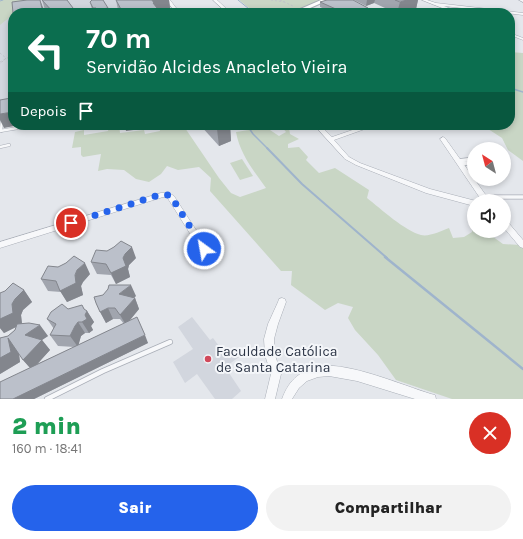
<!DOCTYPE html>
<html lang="pt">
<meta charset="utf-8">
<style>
:root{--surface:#fff;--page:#f2f2f2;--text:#222;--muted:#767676;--accent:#2563eb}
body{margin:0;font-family:Karla,sans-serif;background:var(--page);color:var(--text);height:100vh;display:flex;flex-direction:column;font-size:15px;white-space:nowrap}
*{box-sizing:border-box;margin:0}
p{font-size:13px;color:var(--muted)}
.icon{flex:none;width:22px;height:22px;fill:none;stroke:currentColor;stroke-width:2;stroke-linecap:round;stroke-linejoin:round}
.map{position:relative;height:399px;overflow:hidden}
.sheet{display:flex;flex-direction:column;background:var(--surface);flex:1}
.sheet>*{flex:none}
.guide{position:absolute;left:8px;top:8px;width:507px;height:122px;border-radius:16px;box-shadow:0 2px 6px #0003;background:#0b6e4f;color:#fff;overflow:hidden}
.needle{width:26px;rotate:324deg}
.buttons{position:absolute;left:467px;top:142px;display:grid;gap:8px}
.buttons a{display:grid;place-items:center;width:44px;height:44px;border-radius:50%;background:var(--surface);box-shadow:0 2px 6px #0003;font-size:20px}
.pin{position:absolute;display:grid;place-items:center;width:34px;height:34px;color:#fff;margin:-17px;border:2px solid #fff;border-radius:50%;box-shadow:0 1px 4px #0007}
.me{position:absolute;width:44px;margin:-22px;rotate:328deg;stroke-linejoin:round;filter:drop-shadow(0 0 3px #0008)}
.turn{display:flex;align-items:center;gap:14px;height:84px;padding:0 12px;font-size:18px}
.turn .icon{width:52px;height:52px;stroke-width:2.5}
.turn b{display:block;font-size:28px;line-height:34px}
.then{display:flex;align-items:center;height:38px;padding:0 12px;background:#0003;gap:8px;font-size:15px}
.round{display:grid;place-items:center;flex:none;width:42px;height:42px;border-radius:21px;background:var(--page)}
.headline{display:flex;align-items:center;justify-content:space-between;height:68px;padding:0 12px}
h1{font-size:24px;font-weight:800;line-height:30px;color:#1e9e55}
.cta{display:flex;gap:8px;margin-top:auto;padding:8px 12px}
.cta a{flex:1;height:46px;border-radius:24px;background:var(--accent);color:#fff;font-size:16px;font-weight:800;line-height:46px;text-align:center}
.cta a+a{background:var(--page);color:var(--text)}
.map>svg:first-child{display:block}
</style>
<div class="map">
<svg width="523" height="399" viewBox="0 0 523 399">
<rect width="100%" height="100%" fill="#e4e7ec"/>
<g fill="#d2d6de">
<polygon points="7,0 148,0 157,13 13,13 13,104 0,107 0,2"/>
<polygon points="192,317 210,340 213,338 225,354 236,347 242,355 225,367 241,391 232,399 215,399 197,374 185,383 173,362 193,349 178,327"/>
</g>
<g fill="#c9d6c5">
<polygon points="0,0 31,0 0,25"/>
<polygon points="239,0 323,0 292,13 255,13"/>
<polygon points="510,52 523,53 523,161 508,150 502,138 485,127 485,125 510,125"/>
<path d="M109,125H119L120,133L144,130L145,134L160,131L159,125H183L219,178L231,193L240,197L266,188C253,170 240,154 236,132L249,130L246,125H257L255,128L257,130H270L279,136L286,132L281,126L289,128L290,134L299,139L288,144V148L299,147L308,157L306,160L319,173L335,168L369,190L367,198C381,209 405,231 421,235C429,237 441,231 449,228L453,238L464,237L472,232L474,223V231H485L503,244L520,245L523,248V399H452L396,380L378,355L355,330L348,318L353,307L338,303L325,310L291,285L292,271H281L210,191L211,178L199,167L178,170L167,166L161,174L149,182L136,179L124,170L107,169L98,171L101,154L83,157L81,155V147L72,148L75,132L84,130V135L108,131Z"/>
<polygon points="242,159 253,176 240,180 230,163"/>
</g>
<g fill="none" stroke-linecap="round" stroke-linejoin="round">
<g stroke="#9fb4cc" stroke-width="1">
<polyline points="238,0 254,13"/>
<polyline points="0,1 3,0"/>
</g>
<g stroke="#9fb4cc" stroke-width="1.5">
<polyline points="510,88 523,92"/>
<polyline points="247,125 253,134 268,149"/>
</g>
<polyline stroke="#9fb4cc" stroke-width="2" points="267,148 302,184 387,258"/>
<polyline stroke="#9fb4cc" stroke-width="2.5" points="385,257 523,369"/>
<g stroke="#a9aeb7" stroke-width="3.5">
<g id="service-far2">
<polyline points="0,131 35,125"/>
<polyline points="1,131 2,119"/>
<polyline points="0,147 9,145"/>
</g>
</g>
<g stroke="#a9aeb7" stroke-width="5">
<g id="service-far1">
<polyline points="458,161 474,159"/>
<polyline points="461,164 474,162"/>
<polyline points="483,197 523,197"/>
</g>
</g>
<g stroke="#a9aeb7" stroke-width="6">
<polyline id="service" points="47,399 103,371 170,342"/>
</g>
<g stroke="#a9aeb7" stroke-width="1">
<g id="minor">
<polygon points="166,0 170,0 180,13 176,13"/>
<polygon points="213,0 217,0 231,13 227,13"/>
<polygon points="347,0 352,0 376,13 371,13"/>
<polygon points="422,0 427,0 436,3 523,13 523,15 444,6 461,13 455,13"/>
<polygon points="519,0 523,0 523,2"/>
<polygon points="510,33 523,38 523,40 510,35"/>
<polygon points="314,125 320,125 332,137 367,125 376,125 334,140 349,157 360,163 430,189 476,201 474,201 474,206 426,193 356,165 345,159"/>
<polygon points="443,137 445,138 490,201 482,201 440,139"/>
<polygon points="161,193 169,193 174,196 207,247 208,249 207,251 204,252 201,251 167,197 163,197 0,248 0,242"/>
<polygon points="504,220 507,221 523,240 523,248 520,247 504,228"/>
<polygon points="282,298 285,299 286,302 278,324 274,339 275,355 281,374 275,399 265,399 271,374 265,355 264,339 268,324 278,302 279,299"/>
<path d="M322,366C351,363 402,385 431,394L435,395L436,399H415L357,381L329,376L318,377L307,381L299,388L292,399H282C290,378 300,371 322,366Z"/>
</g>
</g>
<g stroke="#a9aeb7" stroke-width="2">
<polygon id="secondary" points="321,0 328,0 299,13 291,13"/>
</g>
<g stroke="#c2c5cb" stroke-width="1" stroke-dasharray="2 2" stroke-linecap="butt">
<polyline points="271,0 285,2"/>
<polyline points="280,0 293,6"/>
<polyline points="0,53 6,58 0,64"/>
<polyline points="0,62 13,55"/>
</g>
<use href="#service-far2" stroke="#f7f8fa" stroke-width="2.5"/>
<use href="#service-far1" stroke="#f7f8fa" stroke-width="3.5"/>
<use href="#service" stroke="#f7f8fa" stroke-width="4.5"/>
<use href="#minor" fill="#f7f8fa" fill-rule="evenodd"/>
<use href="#secondary" fill="#fff" fill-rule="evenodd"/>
</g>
<g fill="#a1a5ae">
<polygon points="42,0 77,13 46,13"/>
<polygon points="116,0 169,0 170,8 158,10 161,13 120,13 118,10"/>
<polygon points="354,0 418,0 416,9 399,13 396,13 374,3 366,6"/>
<polygon points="90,2 108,8 110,13 93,13"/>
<polygon points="320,2 369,13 334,13 320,7"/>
<polygon points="200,125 230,125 231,141 219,146"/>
<polygon points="136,258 129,265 128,269 130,277 116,284 111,275 97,274 91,262"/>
<polygon points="90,274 83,282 81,286 83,295 67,302 61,292 48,291 41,279"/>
<polygon points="24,290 32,302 23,310 21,315 22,324 48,336 42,340 50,350 37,364 75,347 58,346 50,335 54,329 47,319 68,309 84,310 87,311 94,322 91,326 93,330 89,333 85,333 81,336 78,345 124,324 120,319 113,319 106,323 96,303 136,296 134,298 135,298 139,309 129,321 148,343 34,399 0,399 30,368 23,360 19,353 20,362 0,374 0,338 8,336 15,330 16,327 4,333 0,328 0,293"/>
</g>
<g fill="#83868d">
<polygon points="40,0 44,10 45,13 43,13"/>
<polygon points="152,0 169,0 170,8 156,10 156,13"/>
<polygon points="367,0 375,0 374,3 366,6"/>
<polygon points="407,0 418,0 416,9 397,13 400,2"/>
<polygon points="93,8 96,8 98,13 95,13"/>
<polygon points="108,8 110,13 98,13 97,10"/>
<polygon points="13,112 13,125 19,125 4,128 0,120 0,114"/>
<polygon points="125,125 141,125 141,129 126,131"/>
<polygon points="230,125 231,141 219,146 217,129"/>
<polygon points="132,247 136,258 129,265 128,269 130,277 116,284 111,273 125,254"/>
<polygon points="85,263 90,274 83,282 81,286 83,295 67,302 60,291 75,275 77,270"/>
<polygon points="131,285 136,296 124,305 119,294"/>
<polygon points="24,290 32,302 23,310 21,315 22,324 4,333 0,328 0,319 12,304 15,299"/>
<polygon points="135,298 139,309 126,325 120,315"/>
<polygon points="82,305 86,313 87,311 94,322 91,326 93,330 89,333 82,322 85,315"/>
<polygon points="108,308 113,319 106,323 100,312"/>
<polygon points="78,322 85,333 81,336 78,347 70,336 75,326"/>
<polygon points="40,325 48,336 42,340 50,350 32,370 23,360 25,335"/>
<polygon points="145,335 148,343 34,399 13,399"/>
<polygon points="8,338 18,348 20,362 0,374 0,355"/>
</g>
<g fill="#bbc0ca" stroke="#83868d">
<polygon points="27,0 40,0 43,13 13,13 12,2"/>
<polygon points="42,0 67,0 76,12 71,13 54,13"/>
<polygon points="92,0 103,0 108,8 97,10 96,8 93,8 90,2"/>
<polygon points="116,0 152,0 154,3 153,3 161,13 123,13"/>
<polygon points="327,0 353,0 368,8 369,13 345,13 320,2"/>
<polygon points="395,0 407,0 400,2"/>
<polygon points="299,9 310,13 294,13 291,11"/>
<polygon points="13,95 13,112 0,114 0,100 11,98 11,96"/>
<polygon points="213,125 229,125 217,129"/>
<polygon points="121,241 132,247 125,254 123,258 126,266 111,273 106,264 91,262 96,250 107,251 114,247"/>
<polygon points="74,256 85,263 77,270 75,275 76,283 60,291 56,281 41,279 48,266 58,267 66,263"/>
<polygon points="13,283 24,290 15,299 12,304 13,313 0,319 0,293 5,291"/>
<polygon points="109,285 131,285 119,294 135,298 120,315 115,308 108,308 100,312 96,303 94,297 103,295 108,289"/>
<polygon points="62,304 68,309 82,305 84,309 87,311 85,315 87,319 82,322 78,322 75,326 70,336 50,335 56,324 47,319 51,312"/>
<polygon points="137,317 145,335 13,399 0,399 0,382"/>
<polygon points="29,323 40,325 25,335 42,340 23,360 8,338 11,352 0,358 0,338 8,336 15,330 17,324"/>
</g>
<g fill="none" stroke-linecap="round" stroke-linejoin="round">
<polyline stroke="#2563eb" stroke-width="7" stroke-dasharray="0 12.6" points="71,223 156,196 169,195 172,198 204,249"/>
</g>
<circle fill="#d1495b" stroke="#f4f6f9" stroke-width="1.5" cx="208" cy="359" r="4"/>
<g text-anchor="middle" stroke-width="4" stroke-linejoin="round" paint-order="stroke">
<g font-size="14" fill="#2b3445" stroke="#f4f6f9" text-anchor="start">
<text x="216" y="356">Faculdade Católica<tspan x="216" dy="16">de Santa Catarina</tspan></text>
</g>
</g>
</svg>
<div class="buttons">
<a><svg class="needle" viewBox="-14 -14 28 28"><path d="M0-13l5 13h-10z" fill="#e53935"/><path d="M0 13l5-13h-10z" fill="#767676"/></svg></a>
<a><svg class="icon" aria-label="sound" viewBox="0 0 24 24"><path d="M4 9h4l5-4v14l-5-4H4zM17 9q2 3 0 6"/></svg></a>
</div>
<div class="pin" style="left:71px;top:223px;background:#d93025"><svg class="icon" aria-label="arrive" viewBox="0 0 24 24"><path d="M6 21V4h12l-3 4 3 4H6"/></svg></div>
<svg class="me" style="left:204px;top:249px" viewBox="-20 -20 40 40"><circle r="17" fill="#2563eb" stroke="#fff" stroke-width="3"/><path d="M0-11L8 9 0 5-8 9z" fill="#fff"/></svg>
<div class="guide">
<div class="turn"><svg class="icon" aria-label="left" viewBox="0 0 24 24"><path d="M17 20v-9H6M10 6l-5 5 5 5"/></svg><div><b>70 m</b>Servidão Alcides Anacleto Vieira</div></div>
<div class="then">Depois<svg class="icon" aria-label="arrive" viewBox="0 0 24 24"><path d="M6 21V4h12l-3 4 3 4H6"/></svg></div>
</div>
</div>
<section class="sheet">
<div class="headline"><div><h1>2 min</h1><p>160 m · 18:41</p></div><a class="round" style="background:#d93025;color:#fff"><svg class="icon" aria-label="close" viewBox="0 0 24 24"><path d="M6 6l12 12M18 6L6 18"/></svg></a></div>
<div class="cta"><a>Sair</a><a>Compartilhar</a></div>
</section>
